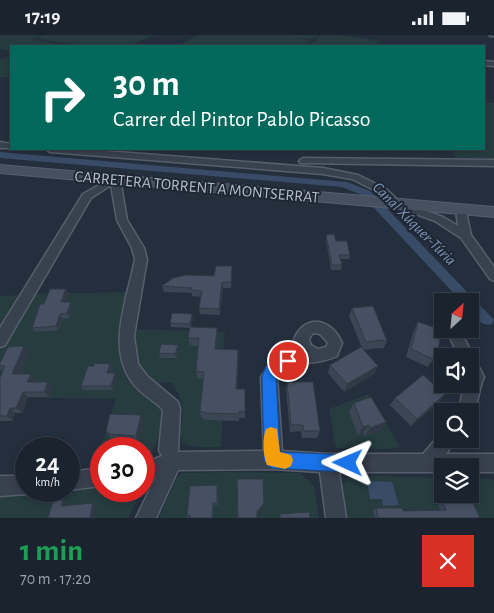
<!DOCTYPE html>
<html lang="es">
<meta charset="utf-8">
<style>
:root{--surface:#1b232e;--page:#242b36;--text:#f1f3f6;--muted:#a0a4aa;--line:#39404a}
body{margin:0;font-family:"Alegreya Sans",sans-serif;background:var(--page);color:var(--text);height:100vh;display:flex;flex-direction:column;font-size:19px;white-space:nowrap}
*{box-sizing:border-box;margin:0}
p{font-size:16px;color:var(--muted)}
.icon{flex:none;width:28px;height:28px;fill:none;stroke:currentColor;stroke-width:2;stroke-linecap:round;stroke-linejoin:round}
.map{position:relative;height:483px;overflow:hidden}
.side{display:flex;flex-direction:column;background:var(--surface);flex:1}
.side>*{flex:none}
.banner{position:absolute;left:10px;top:10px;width:475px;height:105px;border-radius:0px;box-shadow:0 2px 8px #0003,0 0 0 1px var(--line);background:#00695c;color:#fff;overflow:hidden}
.needle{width:32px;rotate:27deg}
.buttons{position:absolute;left:434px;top:258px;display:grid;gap:10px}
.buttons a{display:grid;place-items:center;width:45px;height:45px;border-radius:0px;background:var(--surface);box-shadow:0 2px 8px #0003,0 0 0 1px var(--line);font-size:25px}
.speed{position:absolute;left:15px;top:402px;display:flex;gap:10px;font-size:25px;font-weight:700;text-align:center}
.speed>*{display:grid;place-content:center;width:65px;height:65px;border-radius:50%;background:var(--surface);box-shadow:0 2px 8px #0003,0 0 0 1px var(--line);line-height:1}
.speed small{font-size:12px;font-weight:400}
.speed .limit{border:8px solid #d22;background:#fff;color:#111}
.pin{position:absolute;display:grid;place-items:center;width:42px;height:42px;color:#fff;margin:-21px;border:2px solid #fff;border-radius:50%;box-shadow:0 1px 5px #0007}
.me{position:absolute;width:55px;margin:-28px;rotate:271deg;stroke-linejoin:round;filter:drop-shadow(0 0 4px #0008)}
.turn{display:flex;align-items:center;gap:18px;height:105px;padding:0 20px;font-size:22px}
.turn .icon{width:65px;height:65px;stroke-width:2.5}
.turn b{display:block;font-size:35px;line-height:42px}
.round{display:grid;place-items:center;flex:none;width:52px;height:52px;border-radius:0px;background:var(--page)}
.overview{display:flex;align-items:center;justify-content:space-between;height:85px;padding:0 20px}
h1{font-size:30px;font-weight:600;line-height:38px;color:#1e9e55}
.status{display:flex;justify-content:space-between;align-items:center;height:35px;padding:0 25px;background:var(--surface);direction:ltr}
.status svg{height:14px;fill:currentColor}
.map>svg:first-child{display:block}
</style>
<div class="status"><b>17:19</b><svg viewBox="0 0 49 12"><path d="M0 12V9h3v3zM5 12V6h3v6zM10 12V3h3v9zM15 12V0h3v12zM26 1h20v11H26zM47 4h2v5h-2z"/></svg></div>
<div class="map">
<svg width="494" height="483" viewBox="0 0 494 483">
<rect width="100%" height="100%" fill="#242f3e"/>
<g fill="#263c3f">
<polygon points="0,0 41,0 32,4 56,9 81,11 11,11 11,17 0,13"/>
<polygon points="44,0 154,0 128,11 62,8 35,3"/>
<polygon points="199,0 319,0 313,4 291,3 312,5 304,11 176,11"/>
<polygon points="321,0 338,0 381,6 376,11 327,11 310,9"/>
<polygon points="11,21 11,42 0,42 0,24"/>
<polygon points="484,67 494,68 494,124 457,123 450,114 484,114"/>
<path d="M131,257C129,275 119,325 125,340C132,357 149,354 159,364C171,376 156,418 144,426V414H101V433L94,434L116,364L0,362L2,342H0V314L29,259Z"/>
<polygon points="22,260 0,299 0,261"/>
<path d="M129,294L225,297L223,315H220L225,349L221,412C212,412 200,413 190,411C174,406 183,388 183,377C182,366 178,357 172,348L161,347L160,352L136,337Z"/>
<polygon points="369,359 400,412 387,414 336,413 329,374"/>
<polygon points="230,437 300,438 314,451 319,483 159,483 177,442 182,438"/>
<polygon points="350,440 442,443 442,459 470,459 470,444 491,444 494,446 494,483 347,483 341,452"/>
<polygon points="101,447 101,456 142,456 128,483 0,483 0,456 26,454 26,456 69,456 69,451"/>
</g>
<polygon fill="#394c67" points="367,446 392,447 399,470 383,471 382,464 370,464"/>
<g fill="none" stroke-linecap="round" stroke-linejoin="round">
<path fill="#394c67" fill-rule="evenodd" d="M0,117L347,147L370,156L494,285L492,289C482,292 476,283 470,276V266H461L362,160L342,152L0,123Z"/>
<g stroke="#565f6c" stroke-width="3">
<g id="street">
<rect x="490" y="0" width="4" height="1"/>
<polygon points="484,26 494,27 494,31 484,30"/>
<polygon points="0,107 11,109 11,113 0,113"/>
<polygon points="46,114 79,114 323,133 358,140 386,154 399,166 443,182 458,191 456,174 461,171 465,172 471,200 494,232 494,246 490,244 461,203 435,186 391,170 380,158 352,144 323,139 50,117"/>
<polygon points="303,123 494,125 494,131 300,128 299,126"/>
<path d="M115,141L120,144L127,185L144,213L147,224L134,301L138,329L147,341L178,367L180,373L178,417L264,416L261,342L271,328L299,317L294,304C306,277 332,284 342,308L337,321C318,331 294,324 277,341L282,416L328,419H423L442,397V404H456L446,419H494V437H470V431H442V437H339L346,483H326L320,437L273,434L178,435L156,483H136L156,442L144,446V428L162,421L159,415L163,375C154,365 140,359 132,347C106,312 128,262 135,224L132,213L117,185L111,150L91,163L5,310L0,312V293L83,159ZM313,298L320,299L328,308L326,312L318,314L311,310L309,304Z"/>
<path d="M458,299L463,301L484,342C478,355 478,369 473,382L470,383V376H459L464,349H470V321H459L451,305L453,301Z"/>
<polygon points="101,433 101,451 69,455 69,437"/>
<polygon points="0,441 26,441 26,456 33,457 26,459 0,461"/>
</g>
</g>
<g stroke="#565f6c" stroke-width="2">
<polygon id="secondary" points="0,130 494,172 494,182 0,138"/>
</g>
<use href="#street" fill="#38414e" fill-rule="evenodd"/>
<use href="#secondary" fill="#465061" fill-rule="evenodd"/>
</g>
<g fill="#3b4654">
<polygon points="326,200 336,206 350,220 349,224 341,224 342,230 341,235 331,235 326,205"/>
<polygon points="232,237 231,253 223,253 220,280 200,279 199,273 201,262 192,261 192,258 164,257 162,251"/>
<polygon points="69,258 65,267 73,271 70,283 63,284 59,295 35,297 32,293 44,269"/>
<polygon points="352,273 387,306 383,314 379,313 364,315 378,331 374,339 344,357 328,338 330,330 362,313 349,281"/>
<polygon points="193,283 191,292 218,300 217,314 238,315 237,354 245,354 245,383 239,383 239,386 207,385 201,383 200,376 204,344 197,343 196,336 198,311 190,310 188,303 190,293 171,292 170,288"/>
<polygon points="418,287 439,298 437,320 431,328 430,328 428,332 406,322 414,295"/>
<polygon points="24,311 29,317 20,339 36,344 34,347 52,353 49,362 28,362 22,378 15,378 13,386 0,386 0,343 3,336 0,333 0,328"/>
<polygon points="179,314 177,323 160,323 159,318"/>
<polygon points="110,329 112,333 110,338 117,342 113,355 83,355 81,351 94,331"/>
<polygon points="287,347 320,396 317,403 302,403 301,396 290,397 286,355"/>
<polygon points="445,359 439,367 411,391 390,370 395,363"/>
<polygon points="354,368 380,396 365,401 363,398 358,400 349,377"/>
<polygon points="141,380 144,386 139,407 112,405 106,397"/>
<polygon points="217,450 218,470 214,470 213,483 188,483 187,481"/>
<polygon points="441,464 480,483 375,483 373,476 376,473 403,476 441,476 437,467"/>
</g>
<g fill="#303945">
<polygon points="222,247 223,253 220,280 219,274"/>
<polygon points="66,254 69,258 64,272 61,267"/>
<polygon points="71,267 73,271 70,283 67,278"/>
<polygon points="60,279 63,284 59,295 56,291"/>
<polygon points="192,279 193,283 191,293 190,289"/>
<polygon points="217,293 218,300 216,322 215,314"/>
<polygon points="178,310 179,314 177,323 175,319"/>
<polygon points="24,311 29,317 18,344 12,339"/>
<polygon points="238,315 239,322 237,361 236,354"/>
<polygon points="110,329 112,333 109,342 107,338"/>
<polygon points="378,331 374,339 344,357 347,349"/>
<polygon points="115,338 117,342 113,355 111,351"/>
<polygon points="31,339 36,344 32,353 27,347"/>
<polygon points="48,347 52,353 49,362 44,357"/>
<polygon points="23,357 28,362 22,378 16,373"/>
<polygon points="445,359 439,367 411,391 417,384"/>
<polygon points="10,373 15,378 13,386 7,381"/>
<polygon points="141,380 144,386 139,407 136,401"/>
<polygon points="386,387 380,396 365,401 370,393"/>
<polygon points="369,390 363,398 358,400 363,392"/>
<polygon points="63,465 67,468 65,474 61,471"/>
<polygon points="93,468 96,470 94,483 90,483"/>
<polygon points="264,468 264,472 257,481 257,477"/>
</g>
<g fill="#455162" stroke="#303945">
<polygon points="334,199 336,206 347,206 350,220 339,220 342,230 332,230 326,200"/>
<polygon points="216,231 232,231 231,247 222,247 219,274 199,273 202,256 191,255 192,253 162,251 173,243 186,240 214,241"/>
<polygon points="50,254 66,254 61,267 71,267 67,278 60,279 56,291 32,293 40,269 44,269"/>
<polygon points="373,271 387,306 383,305 366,307 352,273"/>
<polygon points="172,278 192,279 190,289 170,288"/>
<polygon points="418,287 440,294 439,298 441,299 437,320 434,319 433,324 411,314"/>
<polygon points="190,292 217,293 215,314 238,315 236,354 245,354 245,377 239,376 239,379 206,378 200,376 204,337 196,336 199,303 188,303"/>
<polygon points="161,309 178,310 175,319 159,318"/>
<polygon points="24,311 12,339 31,339 27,347 48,347 44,357 23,357 16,373 10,373 7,381 0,381 0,343 5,331 0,331 0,328 8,312"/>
<polygon points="361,312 378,331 347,349 330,330"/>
<polygon points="95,328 110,329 107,338 115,338 111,351 81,351 88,331 94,331"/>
<polygon points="423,340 445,359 417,384 395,363"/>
<polygon points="287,347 313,347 320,396 304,396 303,390 291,390"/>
<polygon points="371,362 386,387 370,393 369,390 363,392 354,368"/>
<polygon points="110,379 141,380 136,401 108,399 109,397 106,397"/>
<polygon points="237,444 263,444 264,468 257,477 257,483 238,483"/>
<polygon points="217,450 217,468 213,468 212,483 190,483 190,480 187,481 190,451"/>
<polygon points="469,459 480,483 378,483 376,473 402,473 403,476 446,475 441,464"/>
<polygon points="63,465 61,471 93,468 90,483 48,483 53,466"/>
<polygon points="309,477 310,483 280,483 280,479"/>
</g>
<polygon fill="#1a73e8" stroke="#114b97" points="288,320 293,322 295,326 293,330 277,339 276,342 280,417 348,420 354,422 356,428 354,434 348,437 272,433 267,430 264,425 262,342 266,331"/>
<path fill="#f59e0b" d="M271,392L277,394L280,417L291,420L293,425L291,431L285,434L267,430C263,421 262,404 266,394Z"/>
<g text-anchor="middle" stroke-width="4" stroke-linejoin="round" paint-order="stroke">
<g font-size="16" fill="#b4bcc9" stroke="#1d2633">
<text transform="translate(197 151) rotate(5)" y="6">CARRETERA TORRENT A MONTSERRAT</text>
</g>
<g font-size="16" font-style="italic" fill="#7c92b1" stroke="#1d2633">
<text transform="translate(415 188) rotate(45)" y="6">Canal Xúquer-Túria</text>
</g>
</g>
</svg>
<div class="buttons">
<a><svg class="needle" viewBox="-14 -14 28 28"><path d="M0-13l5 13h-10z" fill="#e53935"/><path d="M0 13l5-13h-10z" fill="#a0a4aa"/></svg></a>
<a><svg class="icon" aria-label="sound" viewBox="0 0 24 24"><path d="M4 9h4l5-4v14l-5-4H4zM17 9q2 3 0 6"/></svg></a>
<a><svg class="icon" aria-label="search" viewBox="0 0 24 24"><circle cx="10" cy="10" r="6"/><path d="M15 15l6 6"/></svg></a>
<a><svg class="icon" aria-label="layers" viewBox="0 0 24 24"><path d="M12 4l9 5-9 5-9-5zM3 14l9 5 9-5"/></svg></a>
</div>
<div class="speed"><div>24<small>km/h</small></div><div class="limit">30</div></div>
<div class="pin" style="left:288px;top:326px;background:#d93025"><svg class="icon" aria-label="arrive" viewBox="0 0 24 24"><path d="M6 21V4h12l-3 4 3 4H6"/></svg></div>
<svg class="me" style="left:348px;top:428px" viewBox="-20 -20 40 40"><path d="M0-17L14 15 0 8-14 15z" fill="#1a73e8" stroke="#fff" stroke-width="4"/></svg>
<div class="banner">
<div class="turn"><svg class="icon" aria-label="right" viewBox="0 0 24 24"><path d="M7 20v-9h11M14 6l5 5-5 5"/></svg><div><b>30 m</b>Carrer del Pintor Pablo Picasso</div></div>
</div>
</div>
<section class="side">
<div class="overview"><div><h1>1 min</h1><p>70 m · 17:20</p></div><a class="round" style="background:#d93025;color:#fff"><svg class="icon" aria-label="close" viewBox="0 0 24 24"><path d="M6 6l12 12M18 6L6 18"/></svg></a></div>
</section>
